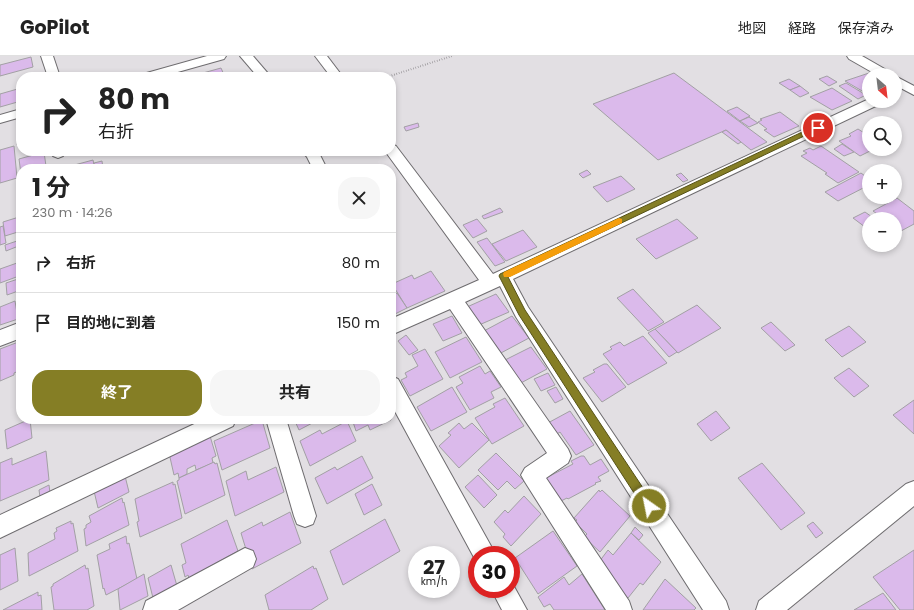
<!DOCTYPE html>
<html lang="ja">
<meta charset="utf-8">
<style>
:root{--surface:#fff;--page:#f6f6f6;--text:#222;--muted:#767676;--line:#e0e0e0;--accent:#857e25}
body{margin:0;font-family:Poppins,"Noto Sans JP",sans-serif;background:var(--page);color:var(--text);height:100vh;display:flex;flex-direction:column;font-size:15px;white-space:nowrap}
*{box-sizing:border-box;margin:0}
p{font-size:13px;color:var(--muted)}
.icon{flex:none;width:22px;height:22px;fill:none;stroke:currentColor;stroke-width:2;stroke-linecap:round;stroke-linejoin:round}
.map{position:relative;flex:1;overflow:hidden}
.sheet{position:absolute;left:16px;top:108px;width:380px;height:260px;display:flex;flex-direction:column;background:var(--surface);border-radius:16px;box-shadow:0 2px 6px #0003}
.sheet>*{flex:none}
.hud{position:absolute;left:16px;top:16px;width:380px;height:84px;border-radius:16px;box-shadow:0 2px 6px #0003;background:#fff;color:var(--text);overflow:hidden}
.needle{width:26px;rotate:152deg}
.fabs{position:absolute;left:862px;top:12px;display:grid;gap:8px}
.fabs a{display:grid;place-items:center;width:40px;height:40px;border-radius:50%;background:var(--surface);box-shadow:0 2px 6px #0003;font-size:20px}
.speed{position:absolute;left:408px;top:490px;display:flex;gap:8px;font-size:20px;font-weight:700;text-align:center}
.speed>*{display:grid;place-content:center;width:52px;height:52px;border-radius:50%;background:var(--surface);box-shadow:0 2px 6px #0003;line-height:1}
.speed small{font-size:10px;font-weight:400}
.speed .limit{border:6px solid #d22;background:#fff;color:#111}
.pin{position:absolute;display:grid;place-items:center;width:34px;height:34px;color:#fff;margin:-17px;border:2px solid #fff;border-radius:50%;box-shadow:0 1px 4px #0007}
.me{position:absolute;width:44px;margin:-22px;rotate:327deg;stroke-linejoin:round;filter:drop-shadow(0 0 3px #0008)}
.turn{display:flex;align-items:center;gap:14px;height:84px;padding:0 16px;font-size:18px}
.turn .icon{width:52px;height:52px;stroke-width:2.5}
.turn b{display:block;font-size:28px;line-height:34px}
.round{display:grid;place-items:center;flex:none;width:42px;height:42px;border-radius:16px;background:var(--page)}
.headline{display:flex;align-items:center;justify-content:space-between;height:68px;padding:0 16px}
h1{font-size:24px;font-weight:700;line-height:30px}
.primary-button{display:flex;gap:8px;margin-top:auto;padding:8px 16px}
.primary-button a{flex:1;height:46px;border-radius:16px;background:var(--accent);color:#fff;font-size:16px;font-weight:700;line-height:46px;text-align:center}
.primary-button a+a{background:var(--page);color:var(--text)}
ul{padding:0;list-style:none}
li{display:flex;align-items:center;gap:12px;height:60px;padding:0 16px;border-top:1px solid var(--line)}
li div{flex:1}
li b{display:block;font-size:15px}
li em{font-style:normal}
header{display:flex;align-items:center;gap:24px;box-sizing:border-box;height:56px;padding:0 20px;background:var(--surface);border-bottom:1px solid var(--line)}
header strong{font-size:19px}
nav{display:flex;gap:22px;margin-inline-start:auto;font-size:14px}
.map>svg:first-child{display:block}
</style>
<header>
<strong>GoPilot</strong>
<nav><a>地図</a><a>経路</a><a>保存済み</a></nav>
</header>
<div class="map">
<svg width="914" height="554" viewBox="0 0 914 554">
<rect width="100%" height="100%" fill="#e2dfe3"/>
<g fill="#dbbaeb" stroke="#a2a0a4">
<polygon points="31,1 33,11 0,20 0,9"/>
<polygon points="221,12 225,21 205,21 203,17"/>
<polygon points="674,17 767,86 751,94 726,74 658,104 593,48"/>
<polygon points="869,17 873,19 869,19 869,39 845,25"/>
<polygon points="827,20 837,26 829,30 819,23"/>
<polygon points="789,23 800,30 790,34 779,27"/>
<polygon points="846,27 866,39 858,43 839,30"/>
<polygon points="800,30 809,37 800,41 790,34"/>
<polygon points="21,32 21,45 0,51 0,38"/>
<polygon points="832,32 852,45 832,54 810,41"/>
<polygon points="737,51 750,60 740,65 727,55"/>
<polygon points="780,56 799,70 774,81 764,74 767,73 758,66 762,64 760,63"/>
<polygon points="749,61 758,67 749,71 740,65"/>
<polygon points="418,67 419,71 406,75 404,71"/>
<polygon points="858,73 869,80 869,93 874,93 860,100 839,85 851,80 849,78"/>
<polygon points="726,74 741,86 738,88 722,76"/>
<polygon points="21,75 21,88 17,89 17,76"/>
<polygon points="842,88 854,96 844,100 834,93"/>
<polygon points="14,90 17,122 0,127 0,94"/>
<polygon points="821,90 859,116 838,127 825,118 827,117 801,100 807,97 803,95 810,92 813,94"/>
<polygon points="44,96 46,110 37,113 21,113 21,118 19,103"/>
<polygon points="93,104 95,113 67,113 67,111"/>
<polygon points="102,105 103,113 95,113 94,107"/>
<polygon points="587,114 591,118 583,122 579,118"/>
<polygon points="681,117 688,124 683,126 676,119"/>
<polygon points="861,117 869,123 869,129 838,145 825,136"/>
<polygon points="621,120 635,133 607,146 593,131"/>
<polygon points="897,142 914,155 914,168 901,175 895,171 895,163 884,163 873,155"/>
<polygon points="500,152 503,156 484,163 482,160"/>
<polygon points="865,156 872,161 876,158 883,163 869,163 869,174 853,162"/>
<polygon points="19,161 21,175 5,180 3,166"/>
<polygon points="477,163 487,175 473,182 463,169"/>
<polygon points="677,163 698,182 656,203 636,183"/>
<polygon points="3,170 6,187 0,189 0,171"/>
<polygon points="523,174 537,191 506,205 492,188"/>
<polygon points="487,182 505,206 495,210 477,186"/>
<polygon points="20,184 21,189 6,195 5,189"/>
<polygon points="17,207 19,220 0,227 0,213"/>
<polygon points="431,215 445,235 407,252 392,228 412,219 414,223"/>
<polygon points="21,222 21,234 7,239 6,227"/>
<polygon points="633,233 664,266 648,275 617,242"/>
<polygon points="397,237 407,252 391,260 391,240"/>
<polygon points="496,238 509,256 479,269 467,251"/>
<polygon points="15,245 18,263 0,269 0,251"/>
<polygon points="697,249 721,272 678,297 655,273"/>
<polygon points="452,260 462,277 443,285 433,268"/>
<polygon points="512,260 529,282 499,298 482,276"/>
<polygon points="771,266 795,289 785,295 761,272"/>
<polygon points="849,270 866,286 842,301 825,284"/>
<polygon points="655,273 677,296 669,301 648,277"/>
<polygon points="406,279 418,294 409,299 398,285"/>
<polygon points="643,280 667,307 628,329 603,298 612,293 610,291 620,286 624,290"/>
<polygon points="466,281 482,306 450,322 435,296"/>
<polygon points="21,285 21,314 14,317 14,319 0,325 0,293"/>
<polygon points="531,291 547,313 519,328 503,305"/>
<polygon points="425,293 443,323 410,340 401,324 407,321 405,317 418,310 412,299"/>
<polygon points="604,308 607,308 626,331 602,346 583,322 595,316 593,314"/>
<polygon points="480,310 485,318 490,315 501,331 491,336 494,342 470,354 456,331 463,327 459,321"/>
<polygon points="849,312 869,330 854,341 834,322"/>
<polygon points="548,317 555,329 541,335 534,323"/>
<polygon points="452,331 467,356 431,375 417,351"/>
<polygon points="556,331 563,343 555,347 547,335"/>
<polygon points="505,342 524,370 492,388 475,362 495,351 493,348"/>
<polygon points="914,344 914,378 893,359"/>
<polygon points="570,355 594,389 576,399 560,376 554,380 546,368"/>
<polygon points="716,355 730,372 711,385 697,368"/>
<polygon points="30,363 32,382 7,393 5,374"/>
<polygon points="294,363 320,363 299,374"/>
<polygon points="352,363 391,363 391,364 370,374 368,369 356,375"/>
<polygon points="262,364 270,392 222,414 214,385"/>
<polygon points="347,365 356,385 310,410 300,385 320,374 322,378"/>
<polygon points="459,367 464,373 472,367 489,384 459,412 439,390 451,379 448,377"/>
<polygon points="210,380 216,400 212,402 213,407 196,414 195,409 187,413 187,418 179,422 178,417 174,419 169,397"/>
<polygon points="46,395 49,424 0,445 0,407 12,402 12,409"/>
<polygon points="496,397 524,425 515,433 507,425 498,434 478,414"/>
<polygon points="362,400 373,422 327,448 315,422 335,411 337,414"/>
<polygon points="581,400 584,400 590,409 601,403 609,415 598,421 601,425 595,427 596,428 568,443 567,442 559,446 546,422 573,408 571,405"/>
<polygon points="214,406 215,408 217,407 225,439 185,458 177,425 179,424 179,422"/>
<polygon points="762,407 805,457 781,474 738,422"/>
<polygon points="276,411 284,436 235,460 226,425 246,415 248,424"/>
<polygon points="478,419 497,439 484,452 465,431"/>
<polygon points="125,420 129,436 98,452 94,435"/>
<polygon points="173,426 173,429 175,428 182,462 140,481 137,466 139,465 135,443"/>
<polygon points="372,428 382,449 364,459 355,438"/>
<polygon points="49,429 50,437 40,441 39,434"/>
<polygon points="599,434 600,436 602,434 630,460 600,496 584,481 587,478 575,466 577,464 574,462"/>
<polygon points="524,440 541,458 511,490 503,481 505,478 494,466 505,454 508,457"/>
<polygon points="122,442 123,447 124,446 129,469 86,490 84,473 86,472 86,469 91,466 89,460"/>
<polygon points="290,456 301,487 252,513 241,477 262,466 263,470"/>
<polygon points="385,463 400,495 343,529 330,495"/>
<polygon points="227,464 238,495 189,522 188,519 185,521 182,509 186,507 181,488"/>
<polygon points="71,465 71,468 73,467 78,495 29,520 28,497 55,483 54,477 57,475 56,472"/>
<polygon points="813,466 823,477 816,482 807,470"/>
<polygon points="635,471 643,479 639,484 631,477"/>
<polygon points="553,475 577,510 538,538 515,502"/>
<polygon points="631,477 661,506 643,529 640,527 628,542 609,522 612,519 599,506 608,494 613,499"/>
<polygon points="126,480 127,488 129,487 137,523 106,539 104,532 103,533 97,499 110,493 109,488"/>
<polygon points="15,492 18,525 0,534 0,499"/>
<polygon points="914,494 914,554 900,554 873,521"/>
<polygon points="85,509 86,513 88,512 94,550 87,554 54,554 51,531 53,530 53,528"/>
<polygon points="171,509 177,530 153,542 148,522"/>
<polygon points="313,510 314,513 316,512 328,543 311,554 269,554 265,539"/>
<polygon points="144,518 148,540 120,554 118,533"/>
<polygon points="582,518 605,554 554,554 550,548 544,551 538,541 564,521 569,529"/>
<polygon points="665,523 696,552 694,554 643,554"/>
<polygon points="38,536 38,540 41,539 42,554 3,554"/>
<polygon points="883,537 896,554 854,554"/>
</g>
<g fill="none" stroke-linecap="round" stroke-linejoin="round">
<g stroke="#6e6c6f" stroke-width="2">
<g id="minor">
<polygon points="41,0 53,0 60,21 48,21"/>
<polygon points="207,0 226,0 224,3 160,21 141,21 143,18"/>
<polygon points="240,0 253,0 271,21 258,21"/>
<polygon points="315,0 327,0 343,21 331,21"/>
<polygon points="847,0 862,0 890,16 892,19 877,19 849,3"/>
<polygon points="895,20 914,30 914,39 895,29"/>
<polygon points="869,43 869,45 881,45 880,48 513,223 528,251 726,545 729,554 703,554 516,261 500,230 465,246 568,393 571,400 568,407 546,422 629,545 632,554 606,554 525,426 521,419 525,412 547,397 450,253 391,279 391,263 479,224 385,95 391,95 391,88 396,90 493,218"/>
<polygon points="21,53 21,61 0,67 0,59"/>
<polygon points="50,95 64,95 65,97 63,100 58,102 53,100"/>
<polygon points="302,95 318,95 327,113 313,113 307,101"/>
<polygon points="21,266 21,282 0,290 0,274"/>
<polygon points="391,320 398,323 496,499 477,499 477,507 391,348"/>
<polygon points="205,363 236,363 233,370 0,482 0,459"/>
<polygon points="266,363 286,363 316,460 313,468 305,471 297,468 294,460"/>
<polygon points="914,425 914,450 787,554 756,554 759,545 906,428"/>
<polygon points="245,492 253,495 256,503 253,511 178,554 143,554 146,545"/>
<polygon points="511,525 527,554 502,554 491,533 511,533"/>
</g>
</g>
<polyline stroke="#79777a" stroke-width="2" stroke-dasharray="0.5 2" stroke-linecap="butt" points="387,21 452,0"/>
<use href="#minor" fill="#fff" fill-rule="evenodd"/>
</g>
<polygon fill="#857e25" stroke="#565218" points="815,70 820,70 821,72 508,221 525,254 653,447 655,450 653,454 649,456 645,454 519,259 499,220 500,218"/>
<polygon fill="#f59e0b" points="619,162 622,163 622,167 510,221 504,221 503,218 504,216"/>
</svg>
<div class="fabs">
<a><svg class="needle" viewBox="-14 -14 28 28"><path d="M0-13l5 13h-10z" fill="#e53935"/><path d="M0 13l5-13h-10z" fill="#767676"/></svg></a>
<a><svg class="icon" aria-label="search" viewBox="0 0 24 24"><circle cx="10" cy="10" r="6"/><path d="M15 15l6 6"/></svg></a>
<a>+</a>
<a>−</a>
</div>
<div class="speed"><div>27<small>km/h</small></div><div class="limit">30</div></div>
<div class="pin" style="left:818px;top:72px;background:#d93025"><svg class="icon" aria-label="arrive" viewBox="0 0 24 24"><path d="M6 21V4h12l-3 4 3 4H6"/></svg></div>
<svg class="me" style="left:649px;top:450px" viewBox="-20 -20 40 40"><circle r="17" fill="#857e25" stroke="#fff" stroke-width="3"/><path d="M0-11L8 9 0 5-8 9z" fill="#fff"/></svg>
<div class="hud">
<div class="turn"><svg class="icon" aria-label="right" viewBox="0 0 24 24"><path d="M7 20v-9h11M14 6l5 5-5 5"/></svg><div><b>80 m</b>右折</div></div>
</div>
<section class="sheet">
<div class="headline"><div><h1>1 分</h1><p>230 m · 14:26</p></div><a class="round"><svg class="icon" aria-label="close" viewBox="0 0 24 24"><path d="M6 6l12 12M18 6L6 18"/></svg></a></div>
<ul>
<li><svg class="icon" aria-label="right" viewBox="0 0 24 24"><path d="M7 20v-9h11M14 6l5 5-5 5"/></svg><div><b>右折</b></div><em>80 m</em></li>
<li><svg class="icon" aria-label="arrive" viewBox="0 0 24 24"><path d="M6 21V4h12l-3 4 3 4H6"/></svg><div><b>目的地に到着</b></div><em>150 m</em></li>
</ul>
<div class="primary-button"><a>終了</a><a>共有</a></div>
</section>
</div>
